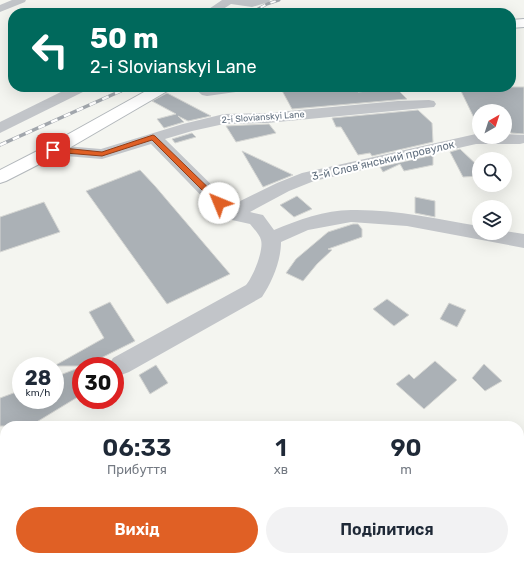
<!DOCTYPE html>
<html lang="uk">
<meta charset="utf-8">
<style>
:root{--surface:#fff;--page:#f2f2f3;--text:#1f2937;--muted:#747a83;--accent:#e06025}
body{margin:0;font-family:Rubik,sans-serif;background:var(--page);color:var(--text);height:100vh;display:flex;flex-direction:column;font-size:15px;white-space:nowrap}
*{box-sizing:border-box;margin:0}
p{font-size:13px;color:var(--muted)}
.icon{flex:none;width:22px;height:22px;fill:none;stroke:currentColor;stroke-width:2;stroke-linecap:round;stroke-linejoin:round}
.map{position:relative;flex:1;overflow:hidden}
.panel{position:absolute;left:0px;top:421px;width:524px;height:140px;display:flex;flex-direction:column;background:var(--surface);border-radius:16px 16px 0 0;box-shadow:0 4px 16px #0002}
.panel>*{flex:none}
.banner{position:absolute;left:8px;top:8px;width:508px;height:84px;border-radius:16px;box-shadow:0 4px 16px #0002;background:#00695c;color:#fff;overflow:hidden}
.needle{width:26px;rotate:39deg}
.buttons{position:absolute;left:472px;top:104px;display:grid;gap:8px}
.buttons a{display:grid;place-items:center;width:40px;height:40px;border-radius:50%;background:var(--surface);box-shadow:0 4px 16px #0002;font-size:20px}
.speed{position:absolute;left:12px;top:357px;display:flex;gap:8px;font-size:20px;font-weight:700;text-align:center}
.speed>*{display:grid;place-content:center;width:52px;height:52px;border-radius:50%;background:var(--surface);box-shadow:0 4px 16px #0002;line-height:1}
.speed small{font-size:10px;font-weight:400}
.speed .limit{border:6px solid #d22;background:#fff;color:#111}
.pin{position:absolute;display:grid;place-items:center;width:34px;height:34px;color:#fff;margin:-17px;border-radius:8px;box-shadow:0 2px 6px #0006}
.me{position:absolute;width:44px;margin:-22px;rotate:315deg;stroke-linejoin:round;filter:drop-shadow(0 0 3px #0008)}
.turn{display:flex;align-items:center;gap:14px;height:84px;padding:0 16px;font-size:18px}
.turn .icon{width:52px;height:52px;stroke-width:2.5}
.turn b{display:block;font-size:28px;line-height:34px}
.eta{display:flex;justify-content:space-evenly;align-items:center;height:68px;text-align:center}
.eta b{font-size:24px;font-weight:600;line-height:28px}
.button{display:flex;gap:8px;margin-top:auto;padding:8px 16px}
.button a{flex:1;height:46px;border-radius:24px;background:var(--accent);color:#fff;font-size:16px;font-weight:600;line-height:46px;text-align:center}
.button a+a{background:var(--page);color:var(--text)}
.map>svg:first-child{display:block}
</style>
<div class="map">
<svg width="524" height="561" viewBox="0 0 524 561">
<rect width="100%" height="100%" fill="#f4f5f0"/>
<g fill="#abb1b6" stroke="#d5d6d3">
<polygon points="280,87 346,87 350,91 357,90 358,92 396,88 407,99 292,109"/>
<polygon points="459,87 524,87 524,134 511,133 505,125 505,111 479,111 479,122 476,122"/>
<polygon points="167,93 211,116 188,121 178,116 184,122 164,128 157,119 176,114 152,101"/>
<polygon points="418,110 432,123 433,142 372,156 370,153 358,155 341,127 336,127 332,118"/>
<polygon points="269,124 276,133 236,142 226,126"/>
<polygon points="192,133 196,137 175,143 172,139"/>
<polygon points="460,149 479,167 479,176 463,177 450,152"/>
<polygon points="242,151 293,175 263,187"/>
<polygon points="433,155 433,165 404,171 400,164 383,172 380,167"/>
<polygon points="140,170 155,186 230,274 167,304 86,191"/>
<polygon points="297,196 312,209 294,217 280,205"/>
<polygon points="415,197 435,201 435,217 415,213"/>
<polygon points="44,202 60,232 0,252 0,217"/>
<polygon points="353,224 358,224 362,229 362,237 328,249 332,250 317,264 303,281 286,273 296,259 328,232"/>
<polygon points="387,299 409,315 394,326 373,309"/>
<polygon points="110,302 135,341 95,361 99,366 54,366 104,338 89,312"/>
<polygon points="449,303 466,310 457,327 440,319"/>
<polygon points="435,361 457,380 424,409 396,384 409,374 414,379"/>
<polygon points="484,364 502,381 485,391 472,378"/>
<polygon points="156,365 168,383 150,394 139,375"/>
<polygon points="81,367 81,395 30,426 0,426 0,398 19,391 21,400 55,400 55,377"/>
</g>
<g fill="none" stroke-linecap="round" stroke-linejoin="round">
<g stroke="#b2b7bb" stroke-width="2">
<g id="secondary">
<polygon points="524,19 524,27 511,28 511,20"/>
<polygon points="153,87 171,87 169,90 59,154 6,181 0,183 0,170 47,146"/>
</g>
</g>
<g fill="#c2c5c9" fill-rule="evenodd">
<polygon points="12,0 26,0 25,2 0,12 0,5"/>
<polygon points="222,0 270,0 269,2 252,7 231,4 217,13 203,13"/>
<polygon points="71,87 89,87 87,90 0,133 0,122"/>
<polygon points="193,87 250,87 248,90 243,91 207,96 202,95"/>
<path d="M429,100L434,101L436,104L434,107L267,123L224,124L192,131L165,139L232,205L277,183L302,173L476,134H479V137H505V134L524,135V143L520,144H476L314,181L289,191L250,212L263,215L274,230C298,220 325,210 351,210C394,209 437,219 479,226V233H505V231L524,234V248L407,226L351,222L308,230L281,242C281,261 272,282 262,297L129,372L121,375L115,373V366L109,365L113,358L246,285C253,277 264,250 261,240C260,235 253,228 250,224L223,218L151,144L102,159L53,155L47,153L45,150L47,147L53,145L101,149L183,124L224,114L267,113L398,101Z"/>
<rect x="519" y="481" width="5" height="28"/>
<polygon points="87,556 123,556 121,561 84,561"/>
<polygon points="279,556 309,556 308,561 276,561"/>
</g>
<use href="#secondary" fill="#fff" fill-rule="evenodd"/>
<g stroke="#a1a6ac" stroke-width="3">
<g id="rail-far1">
<polyline points="251,13 267,4 279,0"/>
<polyline points="121,91 129,87"/>
</g>
</g>
<g stroke="#a1a6ac" stroke-width="3.5">
<polyline id="rail" points="0,145 123,90"/>
</g>
<use href="#rail-far1" stroke="#fff" stroke-width="2" stroke-dasharray="5.5" stroke-linecap="butt"/>
<use href="#rail" stroke="#fff" stroke-width="2.5" stroke-dasharray="7" stroke-linecap="butt"/>
</g>
<polygon fill="#e06025" stroke="#923e18" points="153,135 155,136 222,201 222,204 216,204 152,140 102,156 53,152 50,150 53,147 102,152"/>
<g text-anchor="middle" stroke-width="4" stroke-linejoin="round" paint-order="stroke">
<g font-size="9" fill="#647281" stroke="#fff">
<text transform="translate(263 117) rotate(-4)" y="3">2-i Slovianskyi Lane</text>
</g>
<g font-size="11" fill="#647281" stroke="#fff">
<text transform="translate(383 160) rotate(-13)" y="4">3-й Слов’янський провулок</text>
</g>
</g>
</svg>
<div class="buttons">
<a><svg class="needle" viewBox="-14 -14 28 28"><path d="M0-13l5 13h-10z" fill="#e53935"/><path d="M0 13l5-13h-10z" fill="#747a83"/></svg></a>
<a><svg class="icon" aria-label="search" viewBox="0 0 24 24"><circle cx="10" cy="10" r="6"/><path d="M15 15l6 6"/></svg></a>
<a><svg class="icon" aria-label="layers" viewBox="0 0 24 24"><path d="M12 4l9 5-9 5-9-5zM3 14l9 5 9-5"/></svg></a>
</div>
<div class="speed"><div>28<small>km/h</small></div><div class="limit">30</div></div>
<div class="pin" style="left:53px;top:150px;background:#d93025"><svg class="icon" aria-label="arrive" viewBox="0 0 24 24"><path d="M6 21V4h12l-3 4 3 4H6"/></svg></div>
<svg class="me" style="left:219px;top:203px" viewBox="-20 -20 40 40"><circle r="19" fill="#fff"/><path d="M0-13L10 11 0 6-10 11z" fill="#e06025"/></svg>
<div class="banner">
<div class="turn"><svg class="icon" aria-label="left" viewBox="0 0 24 24"><path d="M17 20v-9H6M10 6l-5 5 5 5"/></svg><div><b>50 m</b>2-i Slovianskyi Lane</div></div>
</div>
<section class="panel">
<div class="eta">
<div><b>06:33</b><p>Прибуття</p></div>
<div><b>1</b><p>хв</p></div>
<div><b>90</b><p>m</p></div>
</div>
<div class="button"><a>Вихід</a><a>Поділитися</a></div>
</section>
</div>
